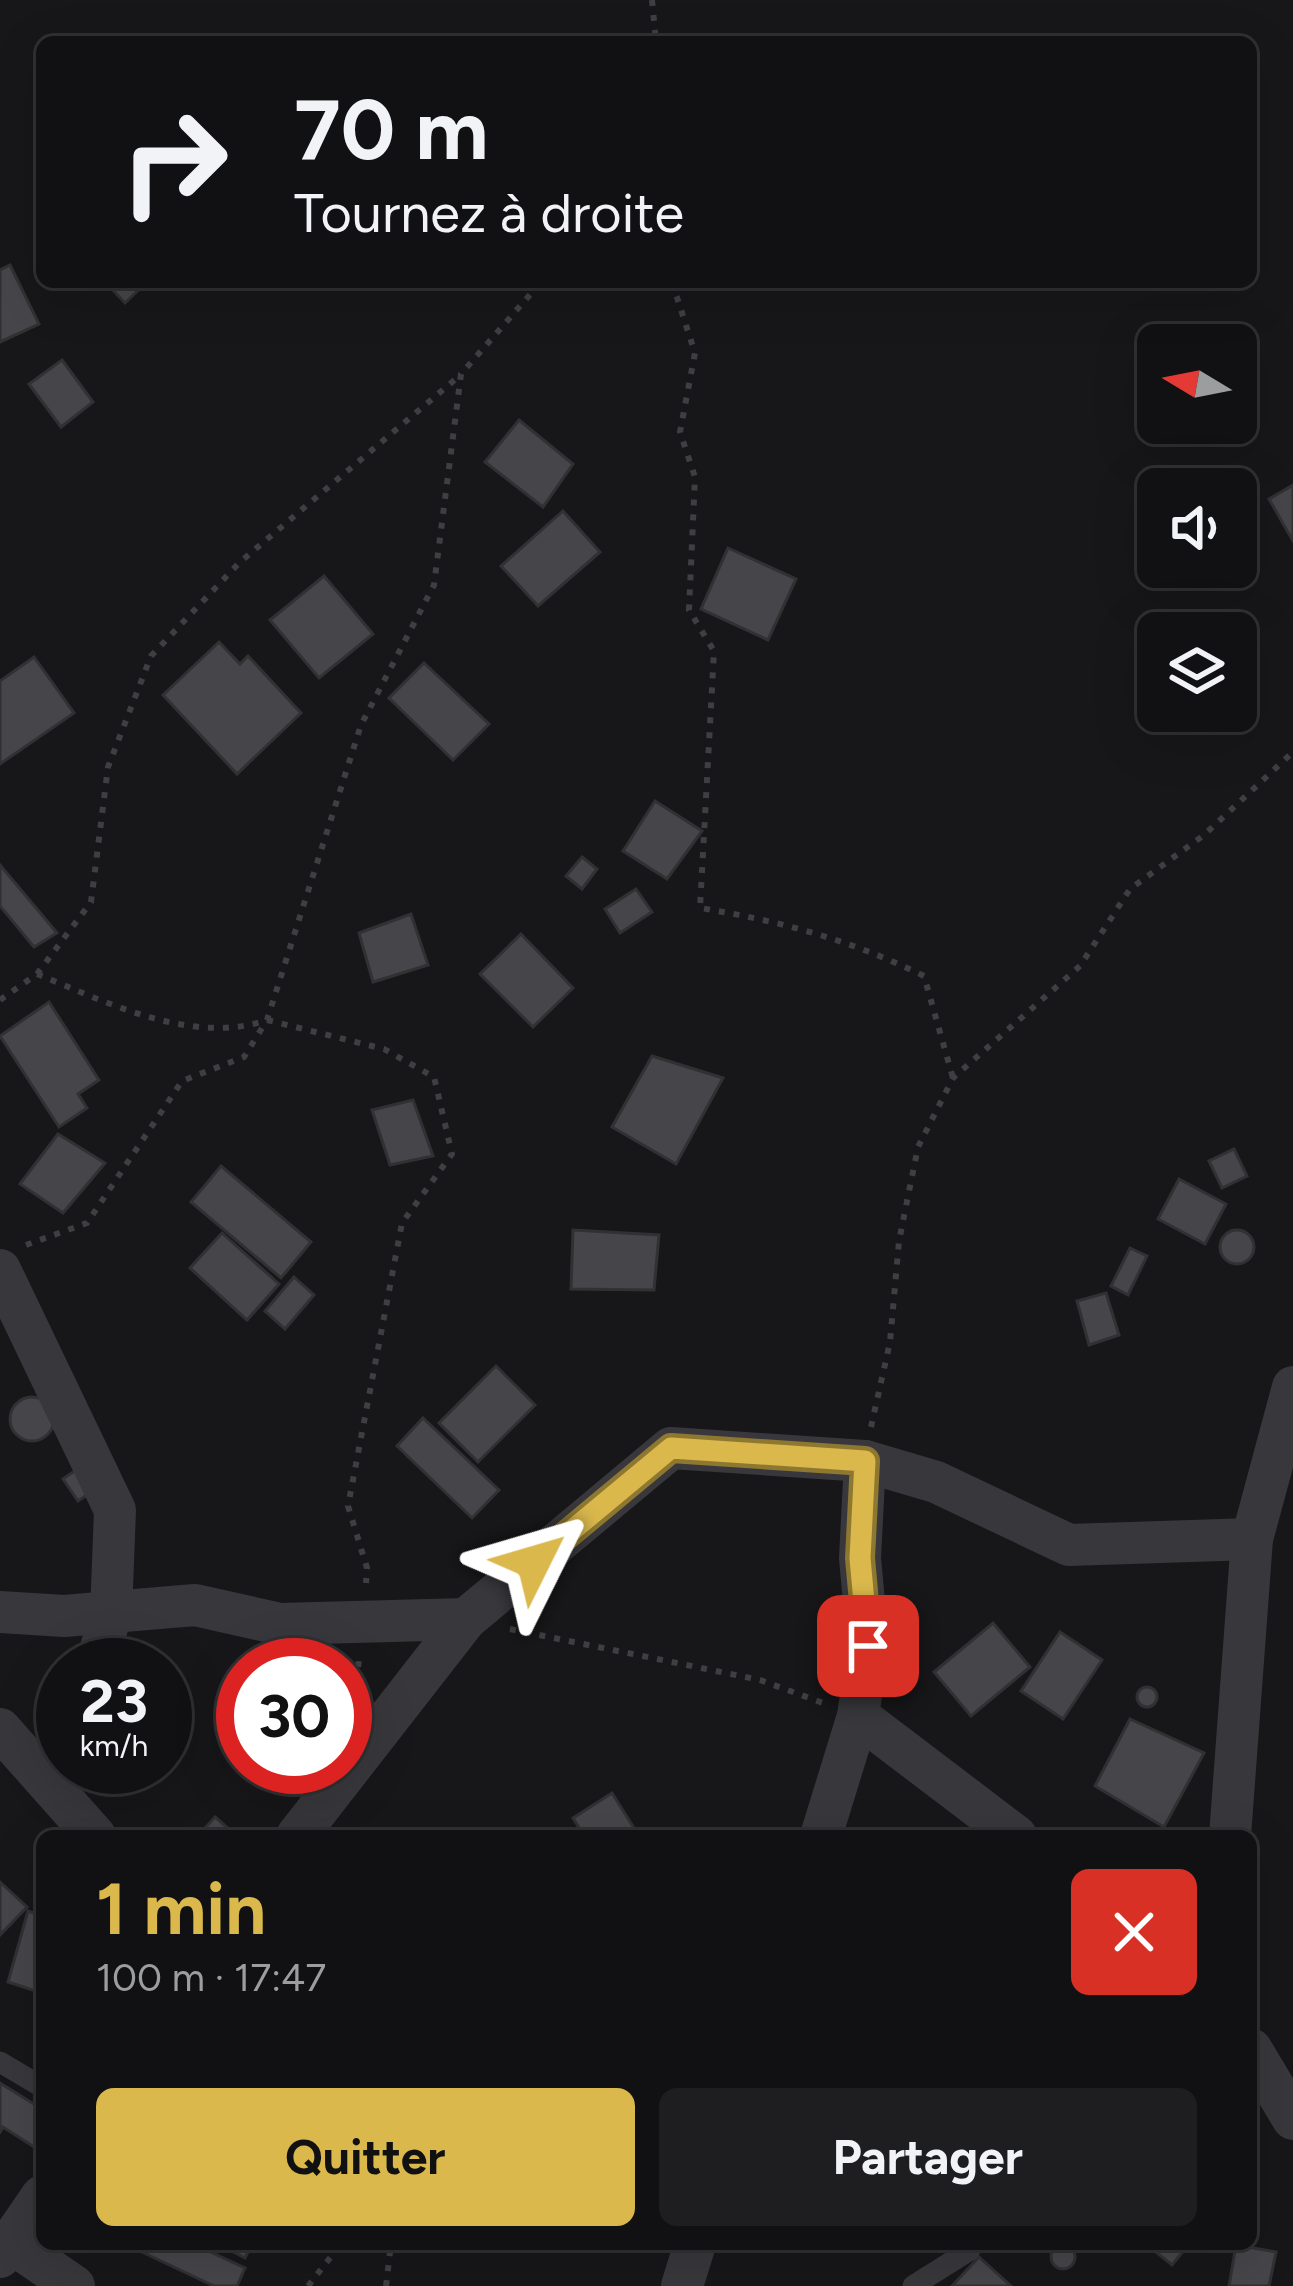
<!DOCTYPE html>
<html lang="fr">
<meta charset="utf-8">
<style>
:root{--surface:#111012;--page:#1e1e20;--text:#f1f3f6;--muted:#9c9d9f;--line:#303032;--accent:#dab84c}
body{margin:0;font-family:Figtree,sans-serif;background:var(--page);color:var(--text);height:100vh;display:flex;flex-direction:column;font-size:45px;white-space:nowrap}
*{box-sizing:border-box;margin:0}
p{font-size:39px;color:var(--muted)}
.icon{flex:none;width:66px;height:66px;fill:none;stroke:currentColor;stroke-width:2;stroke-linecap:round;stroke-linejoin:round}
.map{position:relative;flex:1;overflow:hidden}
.drawer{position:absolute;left:36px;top:1830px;width:1221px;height:420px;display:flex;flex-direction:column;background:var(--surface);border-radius:18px;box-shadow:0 12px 48px #0002,0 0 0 3px var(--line)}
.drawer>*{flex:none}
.guide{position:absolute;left:36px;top:36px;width:1221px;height:252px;border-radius:18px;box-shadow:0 12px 48px #0002,0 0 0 3px var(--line);background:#111012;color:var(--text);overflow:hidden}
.needle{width:78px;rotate:280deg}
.fabs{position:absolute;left:1137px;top:324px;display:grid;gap:24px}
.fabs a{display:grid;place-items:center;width:120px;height:120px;border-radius:18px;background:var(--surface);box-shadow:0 12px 48px #0002,0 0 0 3px var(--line);font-size:60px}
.speed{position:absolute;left:36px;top:1638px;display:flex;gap:24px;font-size:60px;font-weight:700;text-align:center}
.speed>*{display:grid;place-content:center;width:156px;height:156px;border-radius:50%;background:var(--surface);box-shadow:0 12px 48px #0002,0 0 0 3px var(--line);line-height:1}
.speed small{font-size:30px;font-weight:400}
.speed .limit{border:18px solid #d22;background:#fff;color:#111}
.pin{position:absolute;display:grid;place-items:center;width:102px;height:102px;color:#fff;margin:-51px;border-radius:24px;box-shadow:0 6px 18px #0006}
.me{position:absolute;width:132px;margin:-66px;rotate:50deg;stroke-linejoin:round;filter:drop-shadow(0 0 9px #0008)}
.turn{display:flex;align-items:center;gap:42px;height:252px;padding:0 60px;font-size:54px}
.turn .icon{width:156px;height:156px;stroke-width:2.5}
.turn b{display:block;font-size:84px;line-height:102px}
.round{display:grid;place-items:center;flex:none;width:126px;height:126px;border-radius:18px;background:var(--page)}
.head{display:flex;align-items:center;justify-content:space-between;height:204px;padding:0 60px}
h1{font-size:72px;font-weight:700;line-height:90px;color:var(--accent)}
.action{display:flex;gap:24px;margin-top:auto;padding:24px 60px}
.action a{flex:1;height:138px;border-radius:18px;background:var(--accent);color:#111;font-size:48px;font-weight:700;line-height:138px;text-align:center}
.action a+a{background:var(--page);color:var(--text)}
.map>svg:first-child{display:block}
</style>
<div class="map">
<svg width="1293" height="2286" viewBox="0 0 1293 2286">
<rect width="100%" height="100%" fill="#171618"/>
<g fill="#46464a" stroke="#313134" stroke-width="3">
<polygon points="10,265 39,324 0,342 0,270"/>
<polygon points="105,282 147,282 125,303"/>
<polygon points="62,360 93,402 61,427 29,384"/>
<polygon points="519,420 573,464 543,507 485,462"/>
<polygon points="1293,485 1293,541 1269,499"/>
<polygon points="563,511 600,552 538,606 501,566"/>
<polygon points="728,548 796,579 768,640 701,609"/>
<polygon points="324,576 373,634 319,678 270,620"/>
<polygon points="219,642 240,664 248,656 301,713 237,774 163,695"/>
<polygon points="34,657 74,713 0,764 0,681"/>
<polygon points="424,663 489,724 453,760 389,698"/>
<polygon points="655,801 702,831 667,879 623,851"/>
<polygon points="582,857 597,869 582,889 566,876"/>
<polygon points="0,865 57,933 34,947 0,906"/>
<polygon points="636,889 652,912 620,933 605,909"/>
<polygon points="411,914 428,965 373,982 359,933"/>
<polygon points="521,934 573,988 533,1027 480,974"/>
<polygon points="49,1002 99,1080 78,1094 87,1108 59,1127 0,1036"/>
<polygon points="652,1056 723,1078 676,1164 612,1127"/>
<polygon points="413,1100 433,1156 390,1165 372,1110"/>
<polygon points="58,1134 105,1163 63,1213 20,1184"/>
<polygon points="1234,1149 1247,1176 1222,1188 1209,1161"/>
<polygon points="221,1166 311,1242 281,1278 191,1202"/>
<polygon points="1179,1179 1226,1204 1205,1244 1158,1219"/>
<circle cx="1237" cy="1247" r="17"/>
<polygon points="573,1230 659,1235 654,1290 571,1289"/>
<polygon points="222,1233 279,1284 247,1320 190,1268"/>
<polygon points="1130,1248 1147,1256 1128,1295 1111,1286"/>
<polygon points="294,1277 314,1295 285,1329 265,1311"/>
<polygon points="1106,1293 1119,1335 1089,1345 1077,1301"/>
<polygon points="496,1366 535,1405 478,1462 439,1423"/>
<circle cx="32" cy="1419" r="22"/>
<polygon points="423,1418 499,1490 472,1518 397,1446"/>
<polygon points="76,1470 91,1492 78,1501 63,1479"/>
<polygon points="993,1623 1030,1667 971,1716 934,1672"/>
<polygon points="1060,1632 1102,1660 1063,1719 1021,1691"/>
<circle cx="1147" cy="1697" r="10"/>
<polygon points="1130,1719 1204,1753 1164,1827 1095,1786"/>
<polygon points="612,1793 639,1836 584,1836 573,1818"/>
<polygon points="215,1817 237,1836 198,1836"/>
<polygon points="0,1882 27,1907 0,1935"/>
<polygon points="28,1911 42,1916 42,1993 8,1982"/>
<polygon points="0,2083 42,2109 42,2152 3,2127 0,2132"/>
<polygon points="125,2244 193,2244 245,2268 237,2286 214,2286"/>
<polygon points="218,2244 252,2244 245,2258"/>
<polygon points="1146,2244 1189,2244 1172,2265"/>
<circle cx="1063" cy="2257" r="12"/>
<polygon points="1236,2245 1276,2252 1269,2286 1229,2286"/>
<polygon points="979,2257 1011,2286 952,2286"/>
</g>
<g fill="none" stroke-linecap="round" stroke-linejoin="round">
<g stroke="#3e3f43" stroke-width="6" stroke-dasharray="6 9" stroke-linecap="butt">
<polyline points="652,0 656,42"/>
<path d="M672,282L695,353L680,432L695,477L689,610L714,651L700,908C780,921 851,940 924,976L953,1078"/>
<path d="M37,974C106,1002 193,1046 267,1020L384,1049L434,1077L452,1154L402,1223L348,1506L367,1568L366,1583"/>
<polyline points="0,1000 37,974 91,902 108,767 151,656 239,563 458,377"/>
<polyline points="26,1245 87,1223 182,1081 244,1057 267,1020 361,725 434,585 461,374 541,282"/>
<polyline points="871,1427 890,1342 899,1241 918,1147 953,1078 1080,966 1130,889 1204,835 1293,752"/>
<polyline points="510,1629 760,1680 823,1703"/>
<polyline points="356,1697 359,1656"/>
<polyline points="308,2286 341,2244"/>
<polyline points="386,2286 391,2244"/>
</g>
<g stroke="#38383c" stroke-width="21">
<polyline points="0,2062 42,2087"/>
<polyline points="913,2286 970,2250"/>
</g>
<g stroke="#38383c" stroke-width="42">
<polyline points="0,1270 115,1510 111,1614 96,1665"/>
<polyline points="0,1612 64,1616 195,1605 280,1624 466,1619"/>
<polyline points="858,1716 1016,1836"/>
<polyline points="0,1729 95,1836"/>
<polyline points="297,1836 466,1619 671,1448 865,1461 936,1482 1069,1545 1252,1539"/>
<polyline points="821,1836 858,1716 868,1646 860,1558 865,1461"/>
<polyline points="1230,1836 1252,1539 1293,1387"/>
<polyline points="1251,2049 1293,2119"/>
<polyline points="10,2242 74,2286"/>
<polyline points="0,2257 42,2196"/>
<polyline points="682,2286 695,2244"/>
</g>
</g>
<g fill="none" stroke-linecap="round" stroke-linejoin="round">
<g stroke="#8e7831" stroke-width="30">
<polyline id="route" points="534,1562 671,1448 865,1461 860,1558 868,1646"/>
</g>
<use href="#route" stroke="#dab84c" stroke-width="21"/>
</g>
</svg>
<div class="fabs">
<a><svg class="needle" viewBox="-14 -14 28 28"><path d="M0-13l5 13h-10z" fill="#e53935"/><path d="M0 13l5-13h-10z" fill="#9c9d9f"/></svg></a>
<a><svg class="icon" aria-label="sound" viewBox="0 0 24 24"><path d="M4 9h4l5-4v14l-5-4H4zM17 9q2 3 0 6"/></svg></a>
<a><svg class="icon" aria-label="layers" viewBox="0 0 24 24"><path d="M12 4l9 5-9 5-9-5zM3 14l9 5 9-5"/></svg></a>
</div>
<div class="speed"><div>23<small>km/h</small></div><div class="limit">30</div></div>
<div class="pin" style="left:868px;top:1646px;background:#d93025"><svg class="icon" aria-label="arrive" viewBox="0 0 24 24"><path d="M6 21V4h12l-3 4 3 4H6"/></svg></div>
<svg class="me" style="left:534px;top:1562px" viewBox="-20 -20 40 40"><path d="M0-17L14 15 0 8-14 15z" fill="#dab84c" stroke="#fff" stroke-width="4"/></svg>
<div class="guide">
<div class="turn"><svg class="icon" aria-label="right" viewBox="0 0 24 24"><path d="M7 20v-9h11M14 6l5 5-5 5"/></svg><div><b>70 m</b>Tournez à droite</div></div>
</div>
<section class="drawer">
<div class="head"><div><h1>1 min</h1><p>100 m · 17:47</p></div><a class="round" style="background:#d93025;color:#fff"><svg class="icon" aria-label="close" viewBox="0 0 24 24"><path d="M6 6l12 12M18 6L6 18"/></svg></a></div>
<div class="action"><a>Quitter</a><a>Partager</a></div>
</section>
</div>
